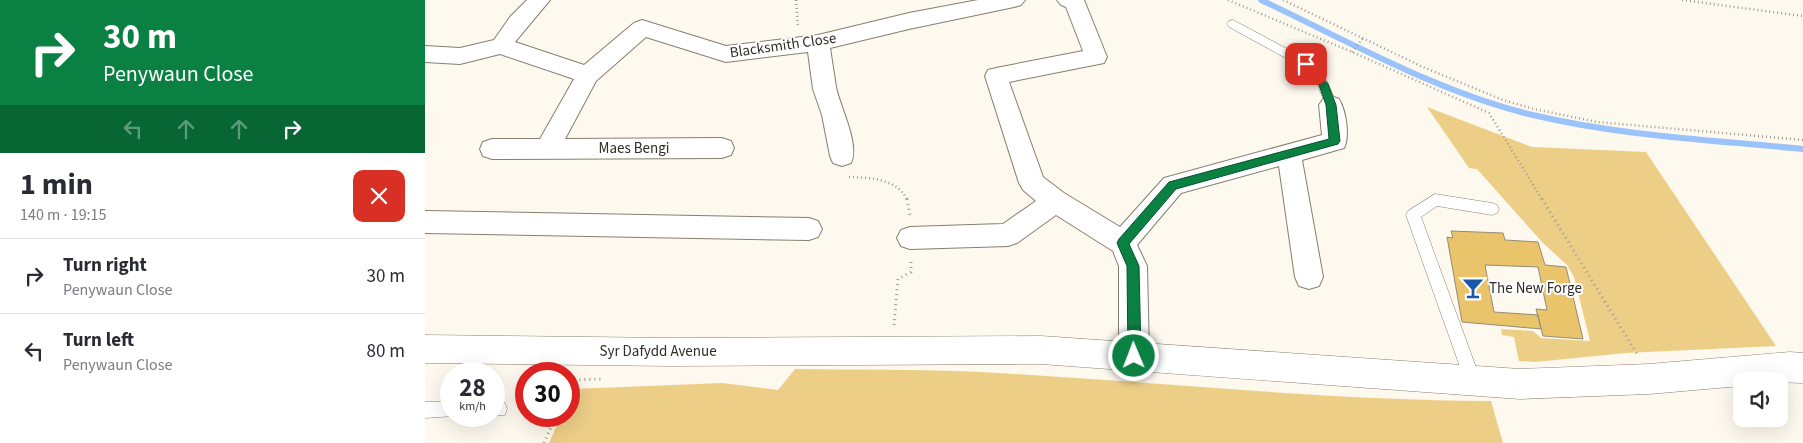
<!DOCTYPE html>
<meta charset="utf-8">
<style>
:root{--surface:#fff;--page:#f2f2f3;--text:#2b2b33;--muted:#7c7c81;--line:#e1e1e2}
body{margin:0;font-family:"Source Sans 3",sans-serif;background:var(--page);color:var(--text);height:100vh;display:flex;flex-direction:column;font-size:19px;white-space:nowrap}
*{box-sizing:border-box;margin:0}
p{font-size:16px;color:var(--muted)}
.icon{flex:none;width:28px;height:28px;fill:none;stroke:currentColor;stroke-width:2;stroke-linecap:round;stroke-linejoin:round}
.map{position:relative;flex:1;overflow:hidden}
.side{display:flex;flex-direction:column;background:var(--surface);width:425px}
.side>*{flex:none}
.banner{background:#0b8043;color:#fff;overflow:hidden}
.fabs{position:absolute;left:1308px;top:372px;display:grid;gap:10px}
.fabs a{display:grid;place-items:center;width:55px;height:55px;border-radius:10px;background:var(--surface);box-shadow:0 5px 20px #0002;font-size:25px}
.speed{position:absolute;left:15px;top:362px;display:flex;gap:10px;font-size:25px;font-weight:700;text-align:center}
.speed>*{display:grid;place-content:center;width:65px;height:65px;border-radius:50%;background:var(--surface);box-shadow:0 5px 20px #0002;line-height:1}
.speed small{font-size:12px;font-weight:400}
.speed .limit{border:8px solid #d22;background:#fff;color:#111}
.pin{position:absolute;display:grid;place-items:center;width:42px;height:42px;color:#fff;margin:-21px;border-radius:10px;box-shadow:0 2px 8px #0006}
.me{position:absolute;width:55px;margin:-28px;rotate:359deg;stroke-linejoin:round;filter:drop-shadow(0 0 4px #0008)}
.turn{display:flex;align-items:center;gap:18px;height:105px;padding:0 20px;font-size:22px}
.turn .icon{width:65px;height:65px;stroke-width:2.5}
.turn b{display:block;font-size:35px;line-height:42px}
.lanes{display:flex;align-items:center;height:48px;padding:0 20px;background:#0003;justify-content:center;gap:25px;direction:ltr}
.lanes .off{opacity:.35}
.round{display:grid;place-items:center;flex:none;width:52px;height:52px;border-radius:10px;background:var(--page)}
.summary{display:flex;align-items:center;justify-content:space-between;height:85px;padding:0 20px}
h1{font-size:30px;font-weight:700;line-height:38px}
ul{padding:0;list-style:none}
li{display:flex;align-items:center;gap:15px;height:75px;padding:0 20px;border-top:1px solid var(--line)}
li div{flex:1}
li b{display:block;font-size:19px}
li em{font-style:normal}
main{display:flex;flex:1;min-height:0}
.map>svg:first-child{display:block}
</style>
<main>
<section class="side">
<div class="banner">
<div class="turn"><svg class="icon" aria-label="right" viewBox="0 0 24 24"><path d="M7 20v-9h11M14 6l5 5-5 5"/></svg><div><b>30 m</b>Penywaun Close</div></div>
<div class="lanes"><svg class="icon off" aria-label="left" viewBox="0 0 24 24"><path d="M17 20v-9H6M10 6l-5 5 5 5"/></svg><svg class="icon off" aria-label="ahead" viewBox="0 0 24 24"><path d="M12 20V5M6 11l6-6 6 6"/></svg><svg class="icon off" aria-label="ahead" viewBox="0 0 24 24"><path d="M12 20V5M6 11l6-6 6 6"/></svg><svg class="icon" aria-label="right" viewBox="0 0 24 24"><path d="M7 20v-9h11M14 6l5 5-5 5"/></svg></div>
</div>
<div class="summary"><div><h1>1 min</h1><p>140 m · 19:15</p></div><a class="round" style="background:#d93025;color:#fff"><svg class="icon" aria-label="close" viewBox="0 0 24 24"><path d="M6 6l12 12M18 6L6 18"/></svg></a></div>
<ul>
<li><svg class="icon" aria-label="right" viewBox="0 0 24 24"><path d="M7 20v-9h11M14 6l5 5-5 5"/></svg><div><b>Turn right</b><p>Penywaun Close</p></div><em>30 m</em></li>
<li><svg class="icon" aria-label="left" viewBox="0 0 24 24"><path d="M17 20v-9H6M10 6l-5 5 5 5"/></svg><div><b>Turn left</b><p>Penywaun Close</p></div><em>80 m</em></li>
</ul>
</section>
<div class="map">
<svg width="1378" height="443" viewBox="0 0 1378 443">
<rect width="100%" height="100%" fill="#fef9ee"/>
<g fill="#edce87">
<polygon points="1002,107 1107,147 1221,152 1351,346 1201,353 1110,362 1094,361 1089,337 1077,335 1076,329 1108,331 1116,338 1165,341 1149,277 1142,265 1117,242 1052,169 1044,168"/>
<path d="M370,369C431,370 493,369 554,372C725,381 895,400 1066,401L1078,443H124L136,416H144V399L148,389L297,383L353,390Z"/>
</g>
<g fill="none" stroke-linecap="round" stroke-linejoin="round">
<path stroke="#9ac3fc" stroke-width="6" d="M836,0C921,40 1016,94 1108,115C1196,136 1288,140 1378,149"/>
</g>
<polygon fill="#e9c46b" stroke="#938c7a" points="1026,231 1078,233 1080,240 1113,242 1120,265 1141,267 1158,339 1118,336 1111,309 1122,310 1113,267 1060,265 1069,312 1113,315 1116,329 1037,322 1022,237 1028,238"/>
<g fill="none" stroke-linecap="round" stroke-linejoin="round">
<g stroke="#867f6e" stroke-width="1">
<g id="service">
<polygon points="808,20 885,61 902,81 912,105 910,108 902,108 893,86 877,67 804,27 802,24 804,21"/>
<polygon points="1010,194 1067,203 1072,205 1074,209 1072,213 1067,215 1012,206 996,217 1056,381 1054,386 1048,388 1042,386 1040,381 981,215 983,211"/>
<polygon points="69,401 80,403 82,409 80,415 68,416"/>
<polygon points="0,402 26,402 26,416 30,416 0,418"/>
</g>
</g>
<g stroke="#867f6e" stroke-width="2">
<g id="minor">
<path d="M102,0H125L90,42L159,65L209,23L217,20L301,46L393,35L484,13L553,0H600L596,5L589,7L484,29L405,48C407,61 409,74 411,87C415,107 435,144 426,163L417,166L408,163L405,156L397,115L388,89L383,52L301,62L221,37L171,81L140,139L297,138L306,141L309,148L306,155L297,158L67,159L58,156L55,149L58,142L67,139H115L149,79L75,54L35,64L0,62V46L35,48L69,40L85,17Z"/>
<path d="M632,0H659L682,57L679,63L584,82L618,177L639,193L695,227L739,178L897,135L894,105L898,99L906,96L914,99C921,111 925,136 919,148L877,160L898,277L894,286L884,289L874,286L870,277L854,166L756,193L712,245L722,266L724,355L719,365L709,369L699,365L694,355V266L688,251L631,215L592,243L583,246L485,249L476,246L472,238L476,230L485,227L578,224L611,201L598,190L594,183L560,76L563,70L571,68L658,51L641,7L636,5Z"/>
<polygon points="0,211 384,218 393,221 397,229 393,237 384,240 0,233"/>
</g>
</g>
<g stroke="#867f6e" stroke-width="1">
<polygon id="tertiary" points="0,335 246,338 616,336 1095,369 1224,364 1365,352 1378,353 1378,383 1316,381 1316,386 1224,394 1095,399 616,364 246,366 0,363"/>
</g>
<g stroke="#9f9b92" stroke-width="2.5" stroke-dasharray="1 3" stroke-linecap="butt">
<polyline points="371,0 373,27"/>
<polyline points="803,0 927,52 1064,113 1118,201"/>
<polyline points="858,0 998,67 1078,100 1109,109 1172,122 1378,140"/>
<polyline points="1257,0 1378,16"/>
<polyline points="927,52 938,38"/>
<path d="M424,177C446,178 472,178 483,201"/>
</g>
<g stroke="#9f9b92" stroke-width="3" stroke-dasharray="1 4" stroke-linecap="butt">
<polyline points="482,199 485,215"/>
<polyline points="1117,199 1212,354"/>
<polyline points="469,325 473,279 486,272 486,259"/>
<polyline points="144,387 147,380 179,379"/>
<polyline points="119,443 131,416"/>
</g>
<use href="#service" fill="#fff" fill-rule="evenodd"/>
<use href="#minor" fill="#fff" fill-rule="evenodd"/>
<use href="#tertiary" fill="#fff" fill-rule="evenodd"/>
</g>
<polygon fill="#0b8043" stroke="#07532c" points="881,61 884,62 903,84 911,105 915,141 913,144 751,189 704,244 714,266 716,356 714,360 709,361 705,360 703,356 702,266 692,243 694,239 744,182 904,139 901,105 894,85 876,64"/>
<defs>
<g id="bar-bare" transform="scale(1.725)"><path d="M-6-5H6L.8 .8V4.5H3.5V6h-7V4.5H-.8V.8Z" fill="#1858a8" stroke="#fff" stroke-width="2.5" paint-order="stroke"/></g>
</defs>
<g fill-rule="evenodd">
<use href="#bar-bare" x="1048" y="288"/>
</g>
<g text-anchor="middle" stroke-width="4" stroke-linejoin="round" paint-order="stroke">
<g font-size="15" fill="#302d26" stroke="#fff">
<text transform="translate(358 45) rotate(-8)" y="5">Blacksmith Close</text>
<text x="209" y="153">Maes Bengi</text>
<text x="233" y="356">Syr Dafydd Avenue</text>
</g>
<g font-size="15" fill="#302d26" stroke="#fff" text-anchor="start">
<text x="1064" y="293">The New Forge</text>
</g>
</g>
</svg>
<div class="fabs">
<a><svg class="icon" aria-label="sound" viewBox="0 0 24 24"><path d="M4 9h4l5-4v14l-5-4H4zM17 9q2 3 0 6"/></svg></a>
</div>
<div class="speed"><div>28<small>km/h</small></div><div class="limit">30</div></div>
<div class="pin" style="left:881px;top:64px;background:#d93025"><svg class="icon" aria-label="arrive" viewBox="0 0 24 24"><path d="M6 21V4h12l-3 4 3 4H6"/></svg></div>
<svg class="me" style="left:709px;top:356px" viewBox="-20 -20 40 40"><circle r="17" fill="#0b8043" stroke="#fff" stroke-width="3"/><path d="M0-11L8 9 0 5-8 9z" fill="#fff"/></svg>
</div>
</main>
